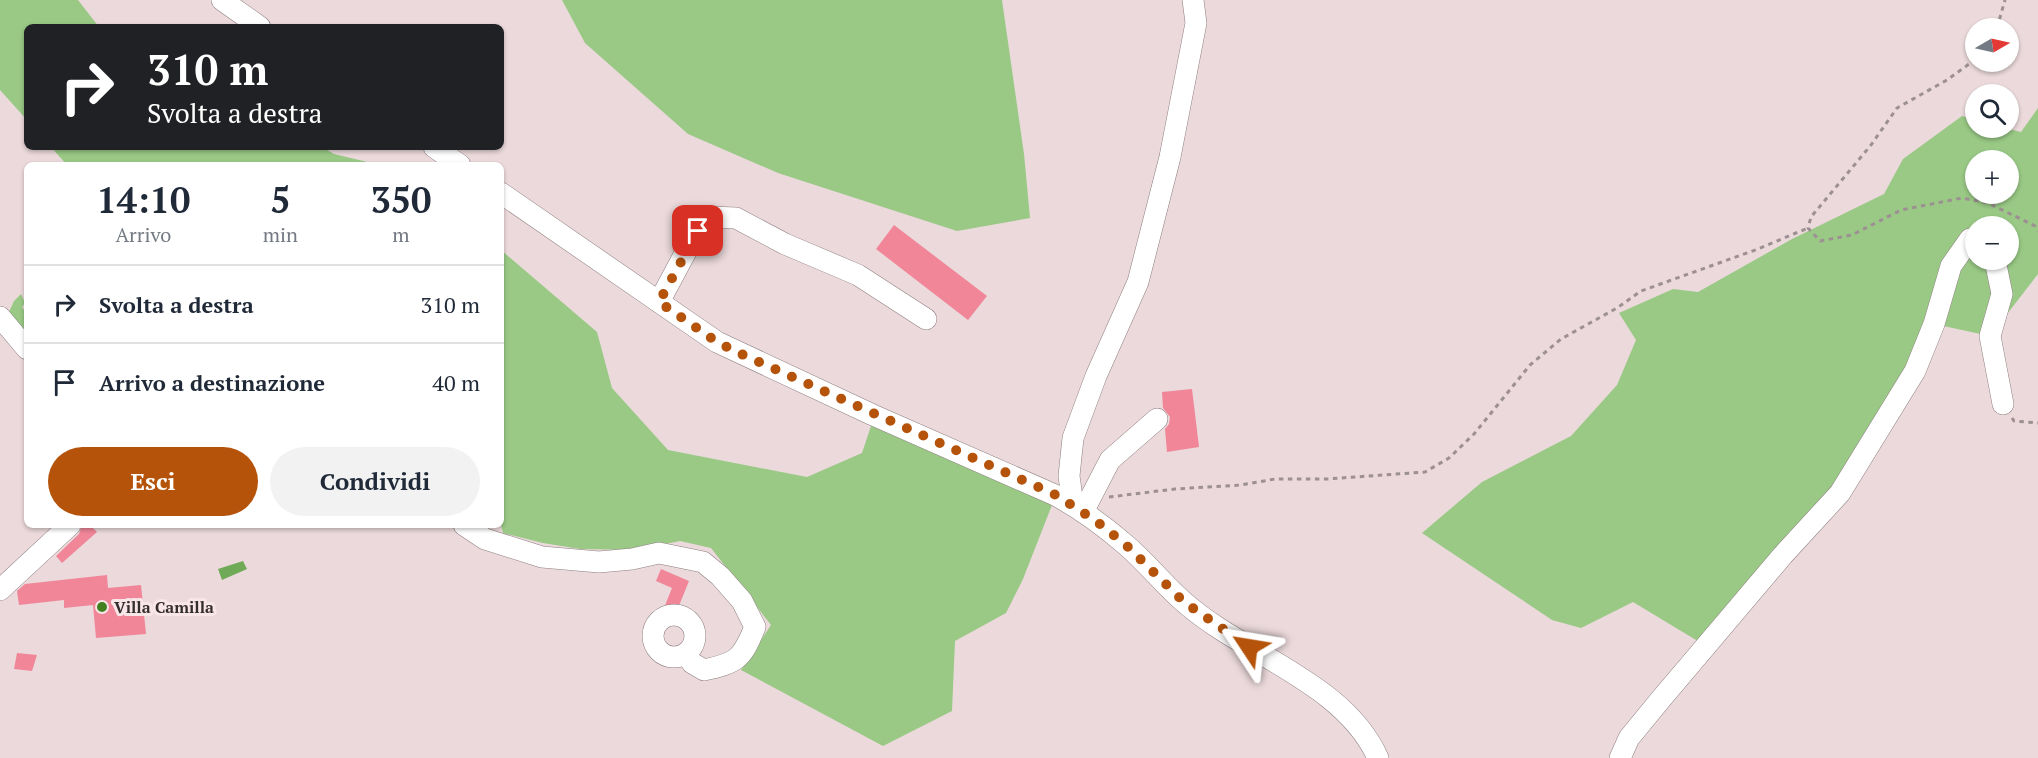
<!DOCTYPE html>
<html lang="it">
<meta charset="utf-8">
<style>
:root{--surface:#fff;--page:#f2f2f3;--text:#1f2937;--muted:#747a83;--line:#e0e1e3;--accent:#b45309}
body{margin:0;font-family:"PT Serif",serif;background:var(--page);color:var(--text);height:100vh;display:flex;flex-direction:column;font-size:22px;white-space:nowrap}
*{box-sizing:border-box;margin:0}
p{font-size:20px;color:var(--muted)}
.icon{flex:none;width:33px;height:33px;fill:none;stroke:currentColor;stroke-width:2;stroke-linecap:round;stroke-linejoin:round}
.map{position:relative;flex:1;overflow:hidden}
.details{position:absolute;left:24px;top:162px;width:480px;height:366px;display:flex;flex-direction:column;background:var(--surface);border-radius:9px;box-shadow:0 2px 4px #0004}
.details>*{flex:none}
.banner{position:absolute;left:24px;top:24px;width:480px;height:126px;border-radius:9px;box-shadow:0 2px 4px #0004;background:#202124;color:#fff;overflow:hidden}
.needle{width:39px;rotate:81deg}
.fabs{position:absolute;left:1965px;top:18px;display:grid;gap:12px}
.fabs a{display:grid;place-items:center;width:54px;height:54px;border-radius:50%;background:var(--surface);box-shadow:0 2px 4px #0004;font-size:30px}
.pin{position:absolute;display:grid;place-items:center;width:51px;height:51px;color:#fff;margin:-26px;border-radius:12px;box-shadow:0 3px 9px #0006}
.me{position:absolute;width:66px;margin:-33px;rotate:303deg;stroke-linejoin:round;filter:drop-shadow(0 0 4px #0008)}
.turn{display:flex;align-items:center;gap:21px;height:126px;padding:0 24px;font-size:27px}
.turn .icon{width:78px;height:78px;stroke-width:2.5}
.turn b{display:block;font-size:42px;line-height:51px}
.eta{display:flex;justify-content:space-evenly;align-items:center;height:102px;text-align:center}
.eta b{font-size:36px;font-weight:700;line-height:42px}
.primary-button{display:flex;gap:12px;margin-top:auto;padding:12px 24px}
.primary-button a{flex:1;height:69px;border-radius:36px;background:var(--accent);color:#fff;font-size:24px;font-weight:700;line-height:69px;text-align:center}
.primary-button a+a{background:var(--page);color:var(--text)}
ul{padding:0;list-style:none}
li{display:flex;align-items:center;gap:18px;height:78px;padding:0 24px;border-top:2px solid var(--line)}
li div{flex:1}
li b{display:block;font-size:22px}
li em{font-style:normal}
.map>svg:first-child{display:block}
</style>
<div class="map">
<svg width="2038" height="758" viewBox="0 0 2038 758">
<rect width="100%" height="100%" fill="#ebd9db"/>
<g fill="#99c985" fill-rule="evenodd">
<polygon points="0,0 78,0 99,27 27,27 27,120 0,90"/>
<polygon points="562,0 1002,0 1024,154 1030,218 957,231 778,173 688,134 585,43"/>
<path d="M2038,108V274L1990,336L1934,324L1871,444L1706,646L1633,602L1581,628L1552,620L1422,533L1482,482L1571,436L1617,385L1636,340L1619,313L1673,289L1698,292L1792,239L1884,194L1903,159L1962,116L1975,120L1976,128H2005L2021,132ZM1976,160H2008V194H1976ZM1976,226H2008V260H1976Z"/>
<polygon points="51,147 322,147 334,154 380,165 67,165"/>
<polygon points="501,250 597,332 612,388 668,450 807,477 862,453 872,423 1052,505 1023,579 1006,613 955,641 952,711 883,746 741,670 771,625 711,548 680,541 636,550 580,549 543,543 503,533 501,525"/>
<polygon points="21,294 25,303 22,307 27,314 27,337 8,314 14,301"/>
</g>
<polygon fill="#70aa56" points="243,561 247,569 222,580 218,569"/>
<g fill="#f08698">
<polygon points="894,225 987,296 968,320 876,249"/>
<polygon points="1192,389 1199,447 1167,452 1165,429 1169,424 1170,417 1163,408 1162,392"/>
<polygon points="82,525 90,525 97,532 62,563 56,556 79,534"/>
<polygon points="661,569 689,581 676,613 664,608 672,588 656,581"/>
<polygon points="107,575 108,588 141,585 146,634 96,638 93,605 64,608 64,600 19,605 17,591 25,584"/>
<polygon points="17,653 37,655 32,671 14,669"/>
</g>
<g fill="none" stroke-linecap="round" stroke-linejoin="round">
<g stroke="#8e7e80" stroke-width="22">
<g id="minor">
<polyline points="222,0 260,27"/>
<polyline points="434,147 460,165"/>
<path d="M501,193L717,342L873,415L1055,495C1081,509 1104,526 1126,545C1147,563 1164,585 1185,603C1244,655 1344,682 1378,758"/>
<polyline points="1995,260 2002,294 1990,336 2003,404"/>
<polyline points="659,302 697,231 711,217 736,218 785,244 858,275 926,319"/>
<polyline points="0,317 27,349"/>
<polyline points="1073,505 1069,476 1073,438 1096,376 1138,282 1170,157 1196,23 1193,0"/>
<polyline points="1083,512 1110,460 1157,419"/>
<path d="M464,525L485,539L542,557L599,562L632,559L659,553L703,562L720,576L742,601L755,627C742,659 737,663 704,670L692,663L687,654"/>
<polyline points="0,590 70,525"/>
<circle cx="674" cy="636" r="21"/>
<polyline points="1620,758 1629,738 1661,699 1783,555 1840,493 1915,371 1934,324 1951,266 1970,239 1976,238"/>
</g>
</g>
<g stroke="#9d9092" stroke-width="3" stroke-dasharray="4.5 4.5" stroke-linecap="butt">
<polyline points="1997,28 2005,0"/>
<polyline points="1976,59 1947,80 1897,108 1871,145 1811,217 1808,228 1820,241 1852,235 1901,210 1962,198 1988,203 2035,226 2038,231"/>
<polyline points="2012,418 2014,421 2038,423"/>
<polyline points="1109,497 1175,489 1241,485 1275,479 1327,479 1425,472 1449,458 1474,434 1530,365 1561,339 1617,308 1641,291 1758,249 1808,228"/>
</g>
<use href="#minor" stroke="#fff" stroke-width="21"/>
</g>
<g fill="none" stroke-linecap="round" stroke-linejoin="round">
<polyline stroke="#b45309" stroke-width="10" stroke-dasharray="0 18" points="698,231 659,302 717,342 739,353 1056,495 1096,521 1126,545 1184,602 1249,647"/>
</g>
<circle fill="#42801f" stroke="#f8e6e8" stroke-width="2" cx="102" cy="607" r="6"/>
<g text-anchor="middle" stroke-width="6" stroke-linejoin="round" paint-order="stroke">
<g font-size="16" font-weight="bold" fill="#342d2e" stroke="#f8e6e8" text-anchor="start">
<text x="114" y="613">Villa Camilla</text>
</g>
</g>
</svg>
<div class="fabs">
<a><svg class="needle" viewBox="-14 -14 28 28"><path d="M0-13l5 13h-10z" fill="#e53935"/><path d="M0 13l5-13h-10z" fill="#747a83"/></svg></a>
<a><svg class="icon" aria-label="search" viewBox="0 0 24 24"><circle cx="10" cy="10" r="6"/><path d="M15 15l6 6"/></svg></a>
<a>+</a>
<a>−</a>
</div>
<div class="pin" style="left:698px;top:231px;background:#d93025"><svg class="icon" aria-label="arrive" viewBox="0 0 24 24"><path d="M6 21V4h12l-3 4 3 4H6"/></svg></div>
<svg class="me" style="left:1249px;top:647px" viewBox="-20 -20 40 40"><path d="M0-17L14 15 0 8-14 15z" fill="#b45309" stroke="#fff" stroke-width="4"/></svg>
<div class="banner">
<div class="turn"><svg class="icon" aria-label="right" viewBox="0 0 24 24"><path d="M7 20v-9h11M14 6l5 5-5 5"/></svg><div><b>310 m</b>Svolta a destra</div></div>
</div>
<section class="details">
<div class="eta">
<div><b>14:10</b><p>Arrivo</p></div>
<div><b>5</b><p>min</p></div>
<div><b>350</b><p>m</p></div>
</div>
<ul>
<li><svg class="icon" aria-label="right" viewBox="0 0 24 24"><path d="M7 20v-9h11M14 6l5 5-5 5"/></svg><div><b>Svolta a destra</b></div><em>310 m</em></li>
<li><svg class="icon" aria-label="arrive" viewBox="0 0 24 24"><path d="M6 21V4h12l-3 4 3 4H6"/></svg><div><b>Arrivo a destinazione</b></div><em>40 m</em></li>
</ul>
<div class="primary-button"><a>Esci</a><a>Condividi</a></div>
</section>
</div>
